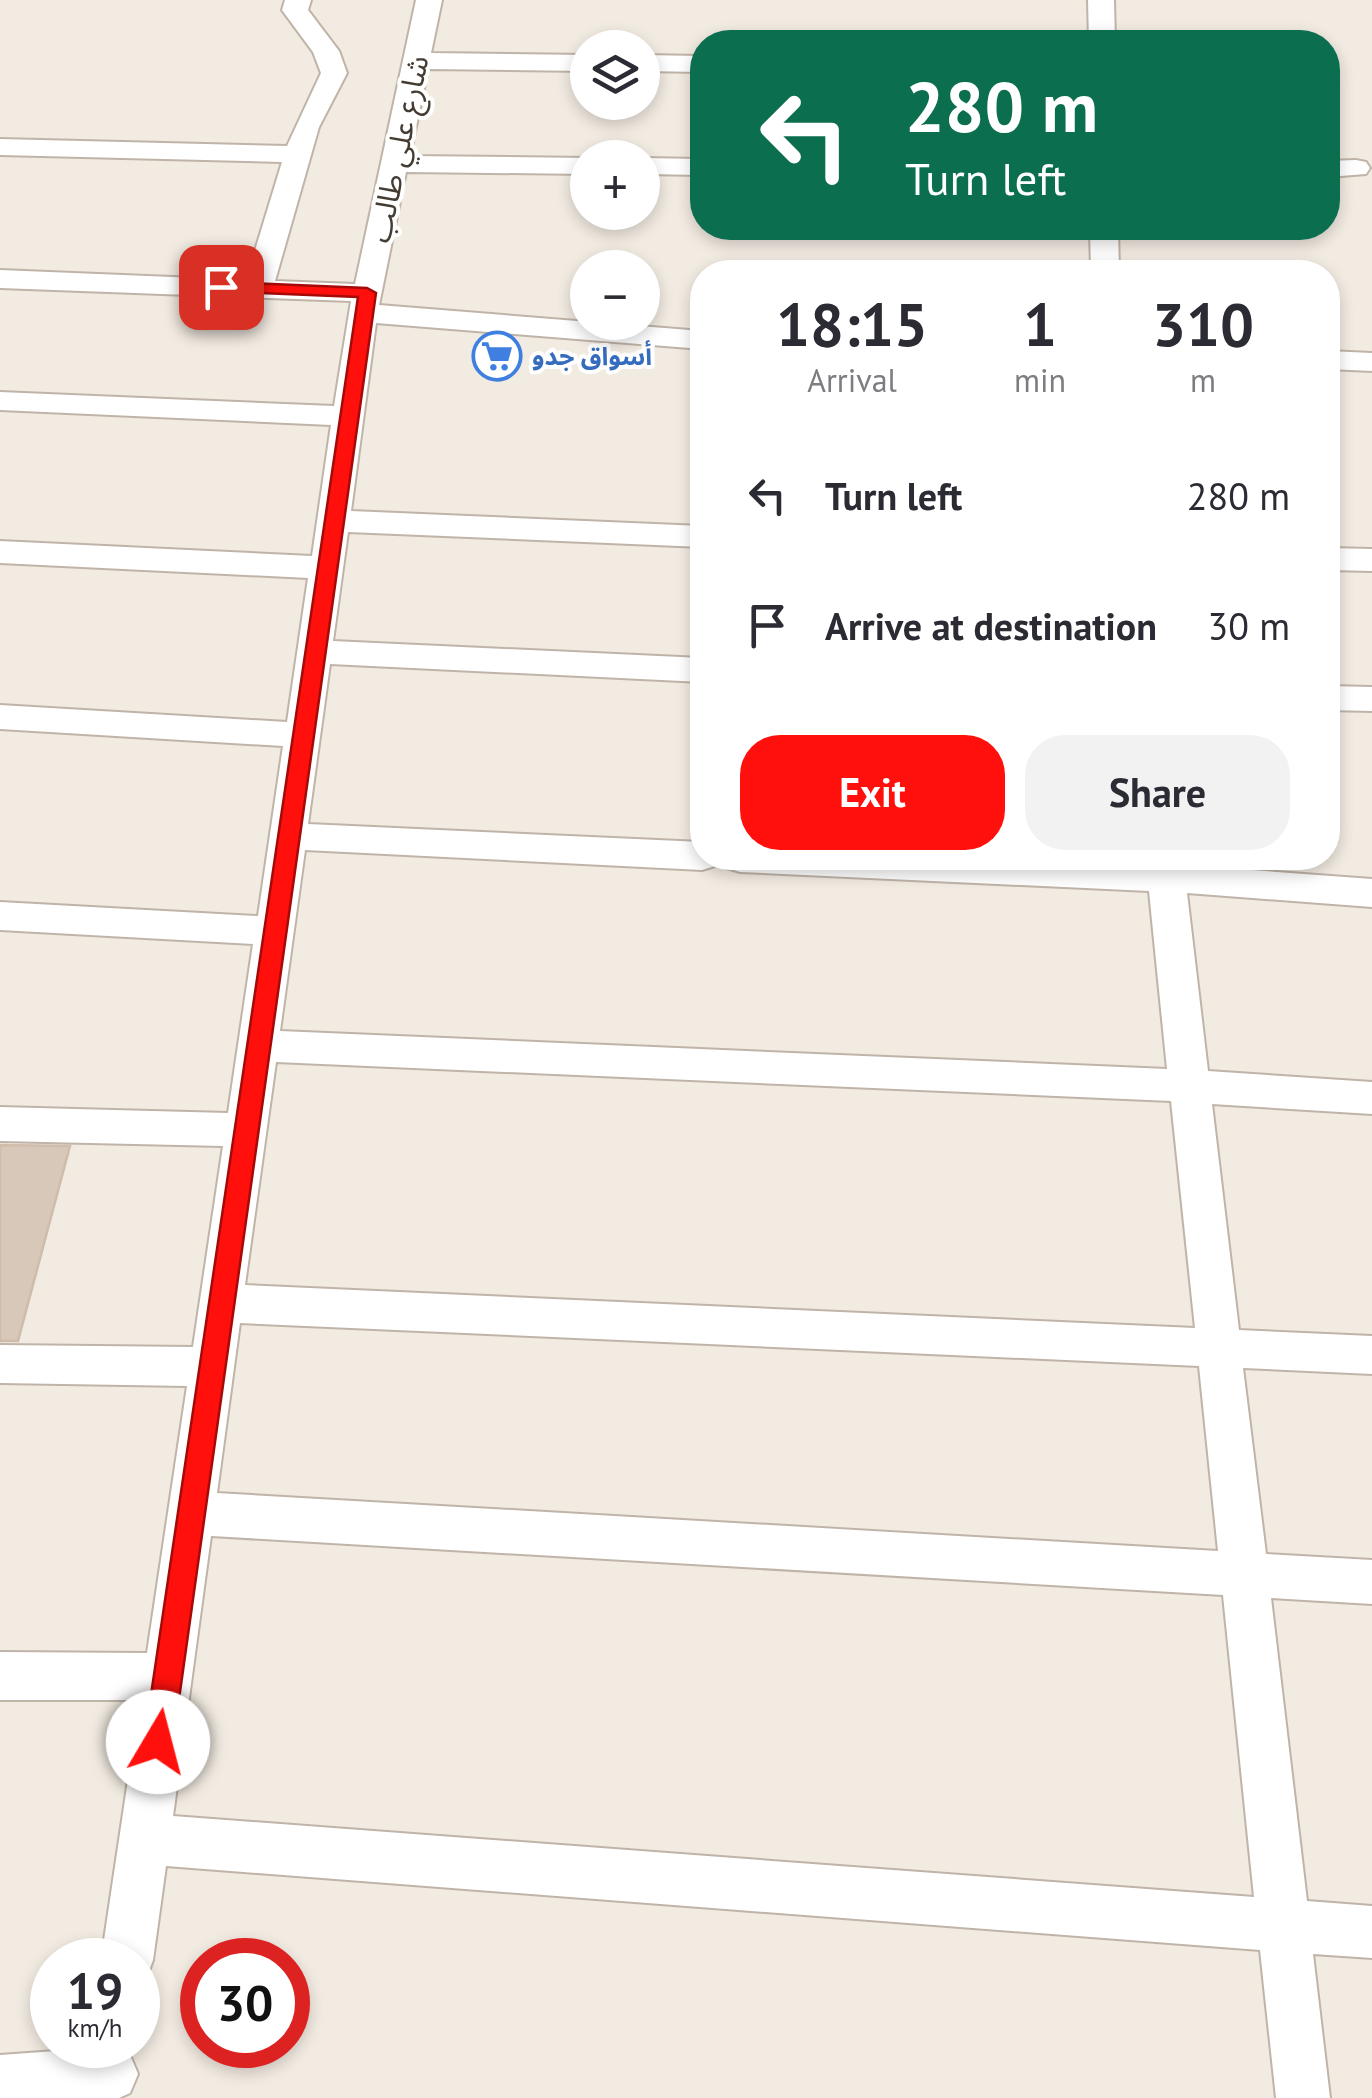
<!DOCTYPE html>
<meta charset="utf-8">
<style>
:root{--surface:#fff;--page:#f2f2f3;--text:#2b2b33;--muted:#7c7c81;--accent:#ff100c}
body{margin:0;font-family:"PT Sans","Noto Sans Arabic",sans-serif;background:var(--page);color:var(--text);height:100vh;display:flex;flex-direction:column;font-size:38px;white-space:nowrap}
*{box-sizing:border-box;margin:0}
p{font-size:32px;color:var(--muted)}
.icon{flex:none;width:55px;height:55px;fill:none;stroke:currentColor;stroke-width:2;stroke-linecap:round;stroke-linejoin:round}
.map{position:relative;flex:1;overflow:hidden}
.sheet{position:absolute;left:690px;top:260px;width:650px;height:610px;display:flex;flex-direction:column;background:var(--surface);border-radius:40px;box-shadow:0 5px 15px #0003}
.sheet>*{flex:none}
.hud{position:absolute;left:690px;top:30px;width:650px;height:210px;border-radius:40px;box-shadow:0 5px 15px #0003;background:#0b6e4f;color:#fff;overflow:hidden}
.buttons{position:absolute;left:570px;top:30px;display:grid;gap:20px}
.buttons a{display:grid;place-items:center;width:90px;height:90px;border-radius:50%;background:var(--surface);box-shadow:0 5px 15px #0003;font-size:50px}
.speed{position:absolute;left:30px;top:1938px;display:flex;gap:20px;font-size:50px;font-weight:700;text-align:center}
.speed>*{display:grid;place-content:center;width:130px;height:130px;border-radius:50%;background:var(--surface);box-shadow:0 5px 15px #0003;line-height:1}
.speed small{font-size:25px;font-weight:400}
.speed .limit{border:15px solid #d22;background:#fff;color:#111}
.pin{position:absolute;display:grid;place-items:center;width:85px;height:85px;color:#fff;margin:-42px;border-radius:20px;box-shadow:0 5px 15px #0006}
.me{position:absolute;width:110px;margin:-55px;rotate:8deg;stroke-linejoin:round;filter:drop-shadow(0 0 8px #0008)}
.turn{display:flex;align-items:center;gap:35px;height:210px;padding:0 50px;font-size:45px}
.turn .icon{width:130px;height:130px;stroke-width:2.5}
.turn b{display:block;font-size:70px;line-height:85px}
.eta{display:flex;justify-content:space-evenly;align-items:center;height:170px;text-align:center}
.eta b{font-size:60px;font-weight:700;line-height:70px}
.action{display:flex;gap:20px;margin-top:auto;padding:20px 50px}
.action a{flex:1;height:115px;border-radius:40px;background:var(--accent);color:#fff;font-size:40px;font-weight:700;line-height:115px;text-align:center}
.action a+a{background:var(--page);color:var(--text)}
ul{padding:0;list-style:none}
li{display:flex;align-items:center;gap:30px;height:130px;padding:0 50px}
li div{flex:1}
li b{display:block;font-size:38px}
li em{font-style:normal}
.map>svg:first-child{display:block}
</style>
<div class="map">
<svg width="1372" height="2098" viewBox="0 0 1372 2098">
<rect width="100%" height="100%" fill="#f2ebe2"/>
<polygon fill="#d7c8ba" stroke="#cfbcaa" stroke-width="2.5" points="0,1145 70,1146 18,1341 0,1341"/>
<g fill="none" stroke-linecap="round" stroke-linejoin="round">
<g stroke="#c0b4a8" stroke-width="4">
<g id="minor">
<path d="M285,0H311L308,10L339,51L347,73L319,127L275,281L355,284L416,0H442L431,53L588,55V71L428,69L410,156L588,158V174L406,172L379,305L702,331V349L376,323L351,511L702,526V547L348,532L333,641L702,658V682L330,664L308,824L702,842V858H720L715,866L702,870L305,850L280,1031L1167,1069L1149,891L740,872L727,868L721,858H1025L1146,863V858H1182L1184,865L1372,879V907L1187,893L1208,1071L1372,1082V1114L1212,1104L1239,1330L1372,1336V1374L1243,1368L1266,1554L1372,1560V1604L1271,1598L1307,1901L1372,1906V1958L1313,1954L1330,2098H1276L1260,1950L166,1866L153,1960L146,1979L138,1982V1960H101L140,1700H0V1652L147,1653L187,1386L0,1383V1345L193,1347L223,1146L0,1141V1107L228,1113L253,944L0,930V902L258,916L283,746L0,729V705L287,722L308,578L0,563V541L312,556L331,425L0,410V392L334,406L351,301L0,288V270L246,280L282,162L0,155V139L287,146L321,73L313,52L282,10ZM276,1062L1171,1101L1195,1328L245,1285ZM240,1323L1199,1366L1218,1551L217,1493ZM211,1536L1223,1595L1254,1897L173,1816Z"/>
<polygon points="1088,0 1114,0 1115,42 1089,42"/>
<polygon points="642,55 702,56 702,72 642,71"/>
<polygon points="642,158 702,159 702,175 642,174"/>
<polygon points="1356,160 1366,162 1370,168 1366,174 1328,177 1328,161"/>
<polygon points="1090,228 1118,228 1119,272 1091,272"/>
<polygon points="1328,351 1372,353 1372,371 1328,369"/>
<polygon points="1328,548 1372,549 1372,571 1328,570"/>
<polygon points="1328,686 1372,687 1372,711 1328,710"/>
<polygon points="111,2047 130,2055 138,2074 130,2093 119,2098 0,2098 0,2055"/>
</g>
</g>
<use href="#minor" fill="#fff" fill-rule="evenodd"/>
</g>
<polygon fill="#ff100c" stroke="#a60a08" stroke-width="2.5" points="221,282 367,288 376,293 173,1742 169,1752 158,1756 148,1752 144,1742 358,297 215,291 215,283"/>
<defs>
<g id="supermarket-ring" transform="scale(2.5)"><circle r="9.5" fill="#fff" stroke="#3f7fe0" stroke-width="1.5"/><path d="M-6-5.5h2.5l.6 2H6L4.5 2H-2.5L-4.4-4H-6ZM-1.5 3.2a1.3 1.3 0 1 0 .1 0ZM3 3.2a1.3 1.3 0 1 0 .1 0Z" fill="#3f7fe0"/></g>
</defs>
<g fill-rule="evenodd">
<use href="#supermarket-ring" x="497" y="356"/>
</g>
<g text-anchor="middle" stroke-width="8" stroke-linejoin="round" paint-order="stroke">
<g font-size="25" font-weight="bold" fill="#366cbe" stroke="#fff" text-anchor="start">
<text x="532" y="365">أسواق جدو</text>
</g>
<g font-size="30" fill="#443b32" stroke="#fff">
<text transform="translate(399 149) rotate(-78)" y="10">شارع علي طالب</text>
</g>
</g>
</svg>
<div class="buttons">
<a><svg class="icon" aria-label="layers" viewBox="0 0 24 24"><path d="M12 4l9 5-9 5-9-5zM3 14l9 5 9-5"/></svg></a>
<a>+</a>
<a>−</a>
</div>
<div class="speed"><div>19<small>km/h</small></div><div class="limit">30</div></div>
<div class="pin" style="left:221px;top:287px;background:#d93025"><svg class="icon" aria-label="arrive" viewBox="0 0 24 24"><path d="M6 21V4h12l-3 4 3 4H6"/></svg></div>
<svg class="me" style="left:158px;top:1742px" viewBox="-20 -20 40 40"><circle r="19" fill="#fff"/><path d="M0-13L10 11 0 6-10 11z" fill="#ff100c"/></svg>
<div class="hud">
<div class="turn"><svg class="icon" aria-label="left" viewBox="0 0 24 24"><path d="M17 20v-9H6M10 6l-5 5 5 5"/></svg><div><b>280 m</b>Turn left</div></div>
</div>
<section class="sheet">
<div class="eta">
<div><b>18:15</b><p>Arrival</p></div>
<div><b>1</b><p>min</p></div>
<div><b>310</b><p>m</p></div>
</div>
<ul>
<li><svg class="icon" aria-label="left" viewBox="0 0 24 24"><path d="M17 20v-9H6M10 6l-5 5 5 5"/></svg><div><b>Turn left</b></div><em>280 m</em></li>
<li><svg class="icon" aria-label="arrive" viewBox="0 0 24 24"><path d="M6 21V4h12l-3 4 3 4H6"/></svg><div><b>Arrive at destination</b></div><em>30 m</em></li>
</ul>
<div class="action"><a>Exit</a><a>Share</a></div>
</section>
</div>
